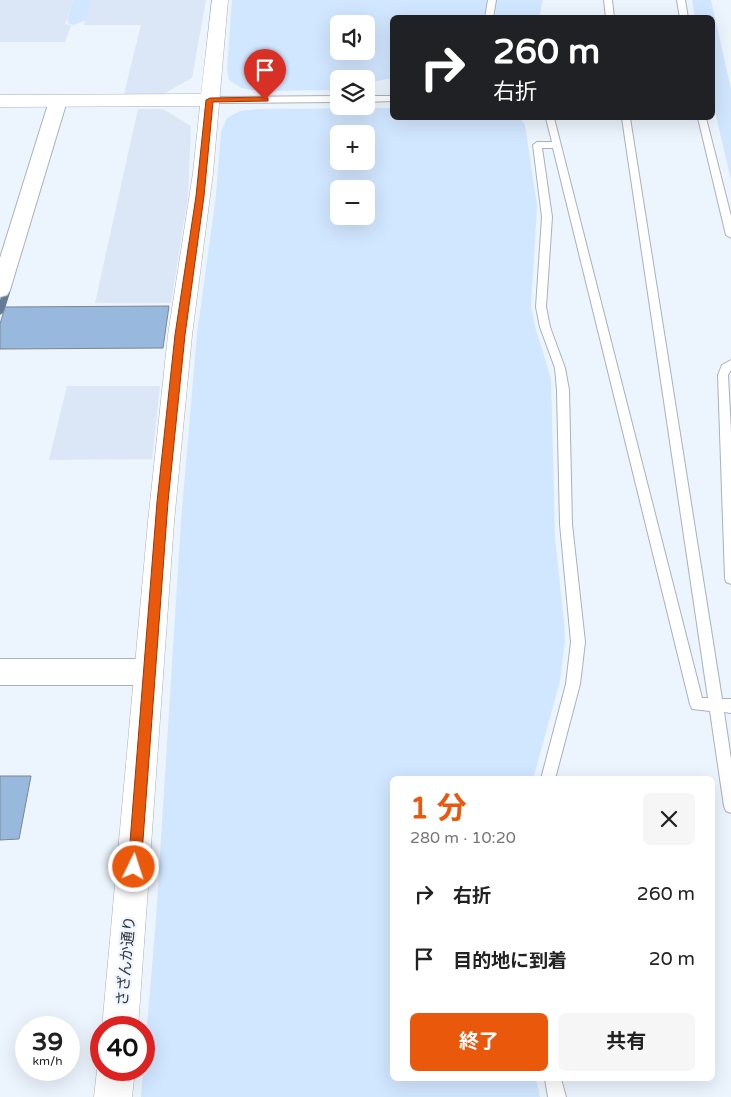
<!DOCTYPE html>
<html lang="ja">
<meta charset="utf-8">
<style>
:root{--surface:#fff;--page:#f6f6f6;--text:#222;--muted:#767676;--accent:#ea580c}
body{margin:0;font-family:"Varela Round","Noto Sans JP",sans-serif;background:var(--page);color:var(--text);height:100vh;display:flex;flex-direction:column;font-size:19px;white-space:nowrap}
*{box-sizing:border-box;margin:0}
p{font-size:16px;color:var(--muted)}
.icon{flex:none;width:28px;height:28px;fill:none;stroke:currentColor;stroke-width:2;stroke-linecap:round;stroke-linejoin:round}
.map{position:relative;flex:1;overflow:hidden}
.side{position:absolute;left:390px;top:776px;width:325px;height:305px;display:flex;flex-direction:column;background:var(--surface);border-radius:8px;box-shadow:0 5px 20px #0002}
.side>*{flex:none}
.banner{position:absolute;left:390px;top:15px;width:325px;height:105px;border-radius:8px;box-shadow:0 5px 20px #0002;background:#202124;color:#fff;overflow:hidden}
.controls{position:absolute;left:330px;top:15px;display:grid;gap:10px}
.controls a{display:grid;place-items:center;width:45px;height:45px;border-radius:8px;background:var(--surface);box-shadow:0 5px 20px #0002;font-size:25px}
.speed{position:absolute;left:15px;top:1016px;display:flex;gap:10px;font-size:25px;font-weight:700;text-align:center}
.speed>*{display:grid;place-content:center;width:65px;height:65px;border-radius:50%;background:var(--surface);box-shadow:0 5px 20px #0002;line-height:1}
.speed small{font-size:12px;font-weight:400}
.speed .limit{border:8px solid #d22;background:#fff;color:#111}
.pin{position:absolute;display:grid;place-items:center;width:42px;height:42px;color:#fff;margin:-51px -21px;border-radius:50% 50% 50% 0;rotate:-45deg;box-shadow:0 0 5px #0007}
.pin .icon{rotate:45deg}
.me{position:absolute;width:55px;margin:-28px;rotate:4deg;stroke-linejoin:round;filter:drop-shadow(0 0 4px #0008)}
.turn{display:flex;align-items:center;gap:18px;height:105px;padding:0 20px;font-size:22px}
.turn .icon{width:65px;height:65px;stroke-width:2.5}
.turn b{display:block;font-size:35px;line-height:42px}
.round{display:grid;place-items:center;flex:none;width:52px;height:52px;border-radius:8px;background:var(--page)}
.headline{display:flex;align-items:center;justify-content:space-between;height:85px;padding:0 20px}
h1{font-size:30px;font-weight:700;line-height:38px;color:var(--accent)}
.action{display:flex;gap:10px;margin-top:auto;padding:10px 20px}
.action a{flex:1;height:58px;border-radius:8px;background:var(--accent);color:#fff;font-size:20px;font-weight:700;line-height:58px;text-align:center}
.action a+a{background:var(--page);color:var(--text)}
ul{padding:0;list-style:none}
li{display:flex;align-items:center;gap:15px;height:65px;padding:0 20px}
li div{flex:1}
li b{display:block;font-size:19px}
li em{font-style:normal}
.map>svg:first-child{display:block}
</style>
<div class="map">
<svg width="731" height="1097" viewBox="0 0 731 1097">
<rect width="100%" height="100%" fill="#ecf4fd"/>
<g fill="#dbe7f6">
<polygon points="0,0 73,0 65,24 71,25 65,42 0,42"/>
<polygon points="92,0 206,0 192,78 163,94 124,94 141,25 84,25"/>
<polygon points="138,109 163,109 191,126 188,196 171,303 95,303"/>
<polygon points="67,386 160,386 152,459 49,460"/>
</g>
<g fill="#d1e6ff" fill-rule="evenodd">
<polygon points="73,0 92,0 86,20 74,25 68,23 67,20"/>
<path d="M232,0H487L484,17L392,18V78L366,83V79H339V88L337,90L259,91L241,88L229,80L227,69ZM339,24H366V51H339Z"/>
<polygon points="497,0 543,0 539,17 495,17"/>
<polygon points="692,0 711,0 731,89 731,180 713,103 712,18 695,17"/>
<path d="M392,108V118H520L525,125L537,206L531,306L535,327L551,379L555,539L564,621L565,641L560,681L533,779H392V1079H536L540,1097H141L156,919L181,521L197,334L216,195L221,132L227,118L240,111L258,109ZM339,134H366V161H339ZM339,189H366V216H339Z"/>
</g>
<g fill="none" stroke-linecap="round" stroke-linejoin="round">
<polygon fill="#657b95" fill-rule="evenodd" points="5,284 8,284 12,286 4,312 0,315 0,300"/>
</g>
<g fill="#98b8dd" stroke="#7e858e">
<polygon points="169,306 163,348 0,349 0,324 5,307"/>
<polygon points="0,776 31,776 19,839 0,840"/>
</g>
<g fill="none" stroke-linecap="round" stroke-linejoin="round">
<g stroke="#aab1ba" stroke-width="2">
<g id="service">
<polygon points="488,0 496,0 493,18 485,18"/>
<polygon points="604,0 612,0 614,18 606,18"/>
<polygon points="677,0 685,0 688,18 680,18"/>
<polygon points="339,96 339,102 210,103 206,100 210,97"/>
<polygon points="366,96 392,96 392,101 366,102"/>
<polygon points="546,118 554,118 702,698 708,698 622,118 630,118 722,699 731,699 731,713 724,712 731,759 731,813 726,811 724,806 710,711 692,709 690,704 553,148 542,148 552,217 546,307 550,327 565,368 569,390 572,524 585,642 580,684 555,779 541,779 566,684 571,642 560,524 557,390 555,368 540,327 536,307 542,217 533,145 537,142 552,142"/>
<polygon points="698,118 706,118 731,216 731,238 726,235"/>
<polygon points="731,360 731,370 728,375 731,432 731,584 726,582 725,578 718,375 722,365"/>
<polygon points="545,1079 561,1079 566,1097 548,1097"/>
</g>
</g>
<g stroke="#aab1ba" stroke-width="2">
<g id="minor">
<polygon points="58,96 64,97 67,101 10,290 7,295 0,297 0,258 49,101 52,97"/>
<polygon points="0,659 149,659 159,663 163,672 159,681 149,685 0,685"/>
</g>
</g>
<g stroke="#aab1ba" stroke-width="1">
<g id="tertiary">
<polygon points="212,0 228,0 213,173 192,335 174,522 138,1028 102,1028 148,522 168,335 193,173 200,106 0,107 0,95 201,94"/>
<polygon points="101,1060 101,1070 135,1070 132,1097 94,1097 97,1070"/>
</g>
</g>
<use href="#service" fill="#fff" fill-rule="evenodd"/>
<use href="#minor" fill="#fff" fill-rule="evenodd"/>
<use href="#tertiary" fill="#fff" fill-rule="evenodd"/>
</g>
<polygon fill="#ea580c" stroke="#983908" points="265,97 268,98 268,101 213,102 204,196 185,335 168,502 141,867 139,872 134,874 130,872 128,867 157,502 175,335 196,196 206,100 210,98"/>
<g text-anchor="middle" stroke-width="4.5" stroke-linejoin="round" paint-order="stroke">
<g font-size="15" fill="#313438" stroke="#ecf4fd">
<text transform="translate(126 961) rotate(-85)" y="5">さざんか通り</text>
</g>
</g>
</svg>
<div class="controls">
<a><svg class="icon" aria-label="sound" viewBox="0 0 24 24"><path d="M4 9h4l5-4v14l-5-4H4zM17 9q2 3 0 6"/></svg></a>
<a><svg class="icon" aria-label="layers" viewBox="0 0 24 24"><path d="M12 4l9 5-9 5-9-5zM3 14l9 5 9-5"/></svg></a>
<a>+</a>
<a>−</a>
</div>
<div class="speed"><div>39<small>km/h</small></div><div class="limit">40</div></div>
<div class="pin" style="left:265px;top:100px;background:#d93025"><svg class="icon" aria-label="arrive" viewBox="0 0 24 24"><path d="M6 21V4h12l-3 4 3 4H6"/></svg></div>
<svg class="me" style="left:134px;top:867px" viewBox="-20 -20 40 40"><circle r="17" fill="#ea580c" stroke="#fff" stroke-width="3"/><path d="M0-11L8 9 0 5-8 9z" fill="#fff"/></svg>
<div class="banner">
<div class="turn"><svg class="icon" aria-label="right" viewBox="0 0 24 24"><path d="M7 20v-9h11M14 6l5 5-5 5"/></svg><div><b>260 m</b>右折</div></div>
</div>
<section class="side">
<div class="headline"><div><h1>1 分</h1><p>280 m · 10:20</p></div><a class="round"><svg class="icon" aria-label="close" viewBox="0 0 24 24"><path d="M6 6l12 12M18 6L6 18"/></svg></a></div>
<ul>
<li><svg class="icon" aria-label="right" viewBox="0 0 24 24"><path d="M7 20v-9h11M14 6l5 5-5 5"/></svg><div><b>右折</b></div><em>260 m</em></li>
<li><svg class="icon" aria-label="arrive" viewBox="0 0 24 24"><path d="M6 21V4h12l-3 4 3 4H6"/></svg><div><b>目的地に到着</b></div><em>20 m</em></li>
</ul>
<div class="action"><a>終了</a><a>共有</a></div>
</section>
</div>
